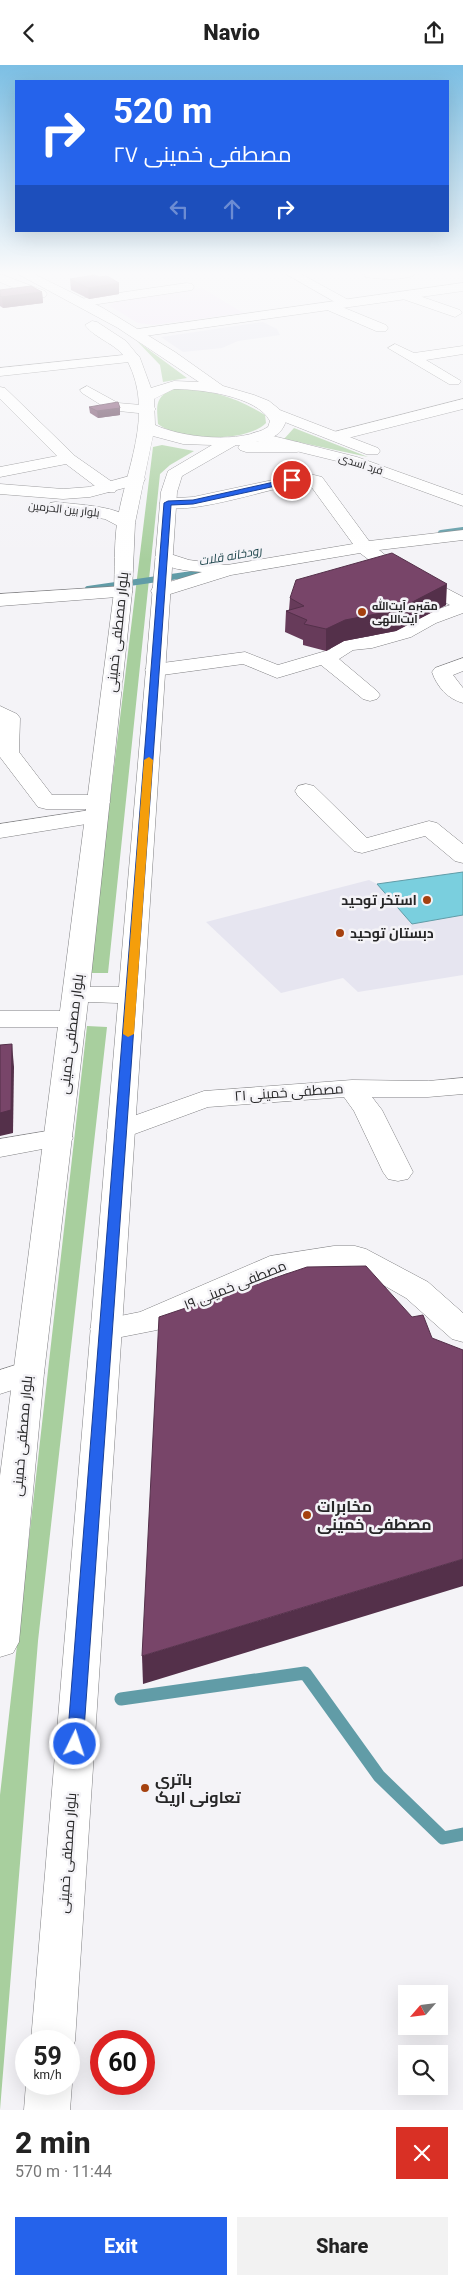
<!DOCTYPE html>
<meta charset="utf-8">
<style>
:root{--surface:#fff;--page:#f2f2f2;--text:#222;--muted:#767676;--accent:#2563eb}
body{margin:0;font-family:Roboto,Cairo,sans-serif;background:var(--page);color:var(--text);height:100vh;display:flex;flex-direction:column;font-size:19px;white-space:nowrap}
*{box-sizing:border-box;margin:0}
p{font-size:16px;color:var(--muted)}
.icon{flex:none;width:28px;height:28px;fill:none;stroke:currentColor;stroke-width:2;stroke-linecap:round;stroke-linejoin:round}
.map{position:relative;height:2045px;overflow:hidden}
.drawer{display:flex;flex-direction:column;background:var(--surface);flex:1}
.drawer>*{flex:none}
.hud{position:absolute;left:15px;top:15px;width:434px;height:152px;border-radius:0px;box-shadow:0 5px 20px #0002;background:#2563eb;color:#fff;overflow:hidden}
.needle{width:32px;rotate:242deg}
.buttons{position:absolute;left:398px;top:1920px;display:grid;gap:10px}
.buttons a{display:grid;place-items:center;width:50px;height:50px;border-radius:0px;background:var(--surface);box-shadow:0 5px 20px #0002;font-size:25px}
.speed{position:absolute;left:15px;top:1965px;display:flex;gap:10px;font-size:25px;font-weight:700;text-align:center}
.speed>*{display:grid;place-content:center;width:65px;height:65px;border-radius:50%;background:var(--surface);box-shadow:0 5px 20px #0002;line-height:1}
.speed small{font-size:12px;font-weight:400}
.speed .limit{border:8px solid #d22;background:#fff;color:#111}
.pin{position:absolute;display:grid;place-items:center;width:42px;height:42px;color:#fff;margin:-21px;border:2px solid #fff;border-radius:50%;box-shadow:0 1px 5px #0007}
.me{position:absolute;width:55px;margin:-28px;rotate:4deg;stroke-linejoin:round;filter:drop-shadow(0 0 4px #0008)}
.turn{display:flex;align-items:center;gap:18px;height:105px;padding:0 15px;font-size:22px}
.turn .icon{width:65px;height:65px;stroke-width:2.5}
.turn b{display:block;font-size:35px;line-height:42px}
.lanes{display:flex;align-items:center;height:48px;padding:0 15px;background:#0003;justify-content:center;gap:25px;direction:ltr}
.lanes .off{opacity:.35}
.round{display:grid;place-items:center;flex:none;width:52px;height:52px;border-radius:0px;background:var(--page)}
.overview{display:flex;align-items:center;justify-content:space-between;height:85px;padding:0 15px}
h1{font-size:30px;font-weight:800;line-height:38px}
.button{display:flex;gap:10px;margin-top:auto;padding:10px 15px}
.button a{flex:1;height:58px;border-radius:0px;background:var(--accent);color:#fff;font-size:20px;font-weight:800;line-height:58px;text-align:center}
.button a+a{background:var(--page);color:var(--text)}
header{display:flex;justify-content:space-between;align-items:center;height:65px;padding:0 15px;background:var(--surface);font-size:22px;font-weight:800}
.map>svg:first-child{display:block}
</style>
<header><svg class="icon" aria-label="back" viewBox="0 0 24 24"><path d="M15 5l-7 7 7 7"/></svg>Navio<svg class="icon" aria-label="share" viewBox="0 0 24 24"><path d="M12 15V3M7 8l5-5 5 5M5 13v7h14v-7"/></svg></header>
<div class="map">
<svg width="463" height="2045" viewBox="0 0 463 2045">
<rect width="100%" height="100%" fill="#f4f3f7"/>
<g fill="#e6e5f0">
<polygon points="263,257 277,264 280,270 238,276 222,283 183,287 161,272"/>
<polygon points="463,807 463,910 358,927 343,913 281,928 206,857 369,815 377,819"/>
</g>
<polygon fill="#f2e4f8" points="202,223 243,248 153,260 138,258 108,240 114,239 111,237"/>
<g fill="#a8cf9e">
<polygon points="137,276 187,313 163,317 160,300"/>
<path d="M171,324C204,322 236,332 265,350L266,358C247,378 179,376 158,359C157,342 154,334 171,324Z"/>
<polygon points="294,363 368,392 284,374"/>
<polygon points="162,380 194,386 170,400 160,409 108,908 89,908 153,382"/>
<polygon points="87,961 107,962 38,1576 0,2045 0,1730"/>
</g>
<polygon fill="#7acfde" stroke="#619ca7" points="463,807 463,850 412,859 377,819"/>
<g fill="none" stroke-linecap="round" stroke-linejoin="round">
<g stroke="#619ca7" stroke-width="6">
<polyline points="441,468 463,465"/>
<polyline points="88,524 206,507"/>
</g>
<polyline stroke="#619ca7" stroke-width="13" points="121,1634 305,1608 379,1711 443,1773 463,1769"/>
<g stroke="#808083" stroke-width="1">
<g id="street">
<polygon points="286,209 301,209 354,238 352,241 342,241"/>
<path d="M365,209H415C408,216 377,214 366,212Z"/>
<polygon points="187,218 192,219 194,222 192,225 85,241 78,237 85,233"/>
<polygon points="405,226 460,245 462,248 455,252 400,233 398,230"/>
<polygon points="330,237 386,260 388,263 386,266 376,266 325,244 323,241"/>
<polygon points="395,279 414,288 463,281 463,289 426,295 461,316 459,319 449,319 388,283"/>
<polygon points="133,289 138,290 140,293 138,296 0,311 0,303"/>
<polygon points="87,321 118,338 153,341 156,344 153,347 148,349 109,345 82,328 80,325"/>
<polygon points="0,322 5,323 75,391 115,419 117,423 115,427 103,427 66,399 0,412 0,402 57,391 0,334"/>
<polygon points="463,334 463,344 336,376 330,374 328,371 330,368"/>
<path d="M306,408L322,412L369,476L463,465V475L379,485L389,493L463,532V548L436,558L411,572L372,583L353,585L339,594L377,626L380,630L377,634L370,636L363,634L321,600L277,613L243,599L155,611L148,609L145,605L148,601L155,599L245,587L278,600L329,585L340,576L371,571L397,564L422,550L450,540L377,501L360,488L231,510L167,530L160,532L153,530L151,526L153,522L202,507C188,506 163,504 155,492L158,488L164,487L189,495L227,500L353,479L310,420L305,418C268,423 195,450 162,442L160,438L162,434L193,432Z"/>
<polygon points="123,521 130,523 132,527 130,531 0,541 0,529"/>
<path d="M463,593V606L453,610L463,623V638C448,634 437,622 432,607L435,603Z"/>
<polygon points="0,641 17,649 20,653 19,687 52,730 99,730 107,732 110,737 107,742 99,744 46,744 38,742 0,692"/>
<polygon points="306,719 314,721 367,773 429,756 437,758 463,779 463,798 455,796 425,771 362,788 354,786 298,731 295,726 298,721"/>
<polygon points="97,744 105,746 108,751 105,756 0,773 0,759"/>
<polygon points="0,946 73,946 82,948 86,954 82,960 73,962 0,962"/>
<polygon points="463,1013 463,1029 428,1032 372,1032 382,1045 413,1107 408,1114 398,1116 388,1114 383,1107 354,1046 344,1032 208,1042 121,1074 111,1071 107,1065 111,1059 204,1026 352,1015 428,1016"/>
<polygon points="59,1064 69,1067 73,1073 69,1079 0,1092 0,1074"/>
<polygon points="334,1181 355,1181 366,1184 428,1217 463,1248 463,1277 452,1274 406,1233 350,1201 287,1208 157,1265 106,1275 95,1272 90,1264 95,1256 140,1247 270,1191"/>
<polygon points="28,1296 40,1300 44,1308 40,1316 0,1329 0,1305"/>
</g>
</g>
<g stroke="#808083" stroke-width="1">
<g id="secondary">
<polygon points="463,218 463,226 138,272 131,268 138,264"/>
<polygon points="272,342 378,383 380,386 378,389 366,389 267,350 264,347 267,344"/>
<polygon points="257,367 357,392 463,430 463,441 345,398 251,375 249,372 251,369"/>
<polygon points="137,409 143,410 145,414 143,418 90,432 63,434 0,429 0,419 63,424 89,422"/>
<path d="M56,437C77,440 122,440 135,458L132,462H120L105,454L50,446L47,442L50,438Z"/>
</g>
</g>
<g stroke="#808083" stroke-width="1">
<g id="primary">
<polygon points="0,209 45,226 47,229 45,232 35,232 0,217"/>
<path d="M18,209H34L103,243L175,287L223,321L254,330L269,336L279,344L286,356C281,371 271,374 256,377H297L303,379L305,382L303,385L297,387H246L240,385L238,382L240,380H236L182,411L177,427L75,1976L69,1991V1976H31L118,938L88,937L44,1308L19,1577L13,1588L0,1592V1411L114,527C115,504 114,481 117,458C125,405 155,350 128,297C119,279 96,275 85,260L92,256L97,257L126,276L140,293L151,323L174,316L199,317L118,263ZM174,324C200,324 257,331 270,356L268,362C241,379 183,373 155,360L154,334ZM153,371L183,379L212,380L168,406L161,427L119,922H90L132,527L135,458Z"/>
<polygon points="69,2012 72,2019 70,2045 24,2045 26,2019 69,2019"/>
</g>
</g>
<use href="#street" fill="#fff" fill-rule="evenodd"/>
<use href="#secondary" fill="#fff" fill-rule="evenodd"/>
<use href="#primary" fill="#fff" fill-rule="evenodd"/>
</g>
<g fill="#673b5a">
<polygon points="99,212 119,218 119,229 89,234 71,225 70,214"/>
<polygon points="0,225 42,227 43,238 3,243 0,241"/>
<polygon points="89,342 120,343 120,350 98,353 90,348"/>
<polygon points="290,533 446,540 396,566 344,576 326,586 303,580 303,575 285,567 286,546 289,545"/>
</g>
<g fill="#54304a">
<polygon points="119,218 119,229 89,234 88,223"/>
<polygon points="42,227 43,238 3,243 2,232"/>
<polygon points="120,343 120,350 98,353 97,346"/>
<polygon points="447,519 446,540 396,566 344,576 326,586 326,564 345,555"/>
<polygon points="12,979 14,1002 13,1068 0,1071 0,1048"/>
<polygon points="463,1494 463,1521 143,1619 142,1591"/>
</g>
<g fill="#784569" stroke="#54304a">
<polygon points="95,210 99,212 107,211 119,218 88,223 70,214"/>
<polygon points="31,221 42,227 2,232 0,231 0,225"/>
<polygon points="118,337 120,343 97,346 89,342"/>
<polygon points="392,488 447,519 397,545 345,555 326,564 304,559 307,555 286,546 304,541 290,533 296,515"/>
<polygon points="12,979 11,1045 0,1048 0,980"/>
<polygon points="366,1201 412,1252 423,1250 432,1273 463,1285 463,1494 142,1591 159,1252 307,1202"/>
</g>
<linearGradient id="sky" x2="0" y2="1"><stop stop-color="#7cbfe4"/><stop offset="0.42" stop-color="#fafafb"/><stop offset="1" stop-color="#fafafb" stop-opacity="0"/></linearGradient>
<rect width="463" height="495" fill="url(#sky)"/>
<polygon fill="#2563eb" stroke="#184099" points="292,413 295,415 294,417 193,439 171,440 83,1679 81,1684 75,1686 69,1684 67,1679 164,438 168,436 193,435"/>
<polygon fill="#f59e0b" points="149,692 153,695 134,969 128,972 123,969 144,695"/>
<g fill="#a5410f" stroke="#f4f3f7" stroke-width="2">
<circle cx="362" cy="547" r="5"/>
<circle cx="427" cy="835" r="5"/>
<circle cx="340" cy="868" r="5"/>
<circle cx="307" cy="1450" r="5"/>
<circle cx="145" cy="1723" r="5"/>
</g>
<g text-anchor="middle" stroke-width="5" stroke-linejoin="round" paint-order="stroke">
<g font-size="11" fill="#262627" stroke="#f4f3f7">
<text transform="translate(361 399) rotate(18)" y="4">فرد اسدی</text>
<text transform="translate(64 444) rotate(6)" y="4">بلوار بین الحرمین</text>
</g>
<g font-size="11" font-weight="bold" fill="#262627" stroke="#f4f3f7" text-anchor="start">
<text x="372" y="545">مقبره آیت‌الله<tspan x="372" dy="13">آیت‌اللهی</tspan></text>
</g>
<g font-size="12" font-style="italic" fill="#1b434a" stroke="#f4f3f7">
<text transform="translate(230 491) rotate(-10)" y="4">رودخانه قلات</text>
</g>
<g font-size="14" fill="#262627" stroke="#f4f3f7">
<text transform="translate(117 567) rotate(-84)" y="5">بلوار مصطفی خمینی</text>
<text transform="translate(71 969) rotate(-83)" y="5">بلوار مصطفی خمینی</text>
<text transform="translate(289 1027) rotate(-4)" y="5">مصطفی خمینی ۲۱</text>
<text transform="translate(235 1220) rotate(-22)" y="5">مصطفی خمینی ۱۹</text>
<text transform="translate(22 1371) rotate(-85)" y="5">بلوار مصطفی خمینی</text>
<text transform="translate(67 1788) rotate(-86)" y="5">بلوار مصطفی خمینی</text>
</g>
<g font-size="14" font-weight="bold" fill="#262627" stroke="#f4f3f7" text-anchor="end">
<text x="417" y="840">استخر توحید</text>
<text x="350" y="873" text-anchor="start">دبستان توحید</text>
</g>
<g font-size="16" font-weight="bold" fill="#262627" stroke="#f4f3f7" text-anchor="start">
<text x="317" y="1447">مخابرات<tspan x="317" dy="18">مصطفی خمینی</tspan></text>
<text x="155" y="1720">باتری<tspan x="155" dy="18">تعاونی اریک</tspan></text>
</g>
</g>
</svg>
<div class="buttons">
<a><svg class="needle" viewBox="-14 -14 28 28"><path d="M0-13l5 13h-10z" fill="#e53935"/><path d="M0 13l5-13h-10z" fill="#767676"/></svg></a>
<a><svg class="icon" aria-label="search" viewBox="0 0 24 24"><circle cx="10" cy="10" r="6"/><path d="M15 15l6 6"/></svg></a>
</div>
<div class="speed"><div>59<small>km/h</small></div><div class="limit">60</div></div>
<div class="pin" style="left:292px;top:415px;background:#d93025"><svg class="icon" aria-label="arrive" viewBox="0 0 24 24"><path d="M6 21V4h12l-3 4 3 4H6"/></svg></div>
<svg class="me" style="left:75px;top:1679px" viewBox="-20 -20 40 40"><circle r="17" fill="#2563eb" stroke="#fff" stroke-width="3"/><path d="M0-11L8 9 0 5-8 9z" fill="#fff"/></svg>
<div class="hud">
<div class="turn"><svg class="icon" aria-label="right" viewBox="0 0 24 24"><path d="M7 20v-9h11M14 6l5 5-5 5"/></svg><div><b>520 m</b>مصطفی خمینی ۲۷</div></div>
<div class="lanes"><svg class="icon off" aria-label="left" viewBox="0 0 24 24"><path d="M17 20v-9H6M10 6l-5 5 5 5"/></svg><svg class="icon off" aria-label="ahead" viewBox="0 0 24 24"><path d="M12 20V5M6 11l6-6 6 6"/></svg><svg class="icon" aria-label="right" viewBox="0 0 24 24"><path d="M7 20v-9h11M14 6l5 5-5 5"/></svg></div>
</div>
</div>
<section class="drawer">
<div class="overview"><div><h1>2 min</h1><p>570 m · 11:44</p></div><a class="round" style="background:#d93025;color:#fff"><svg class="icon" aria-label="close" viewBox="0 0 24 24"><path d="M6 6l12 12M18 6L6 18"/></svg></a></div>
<div class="button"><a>Exit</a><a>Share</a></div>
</section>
